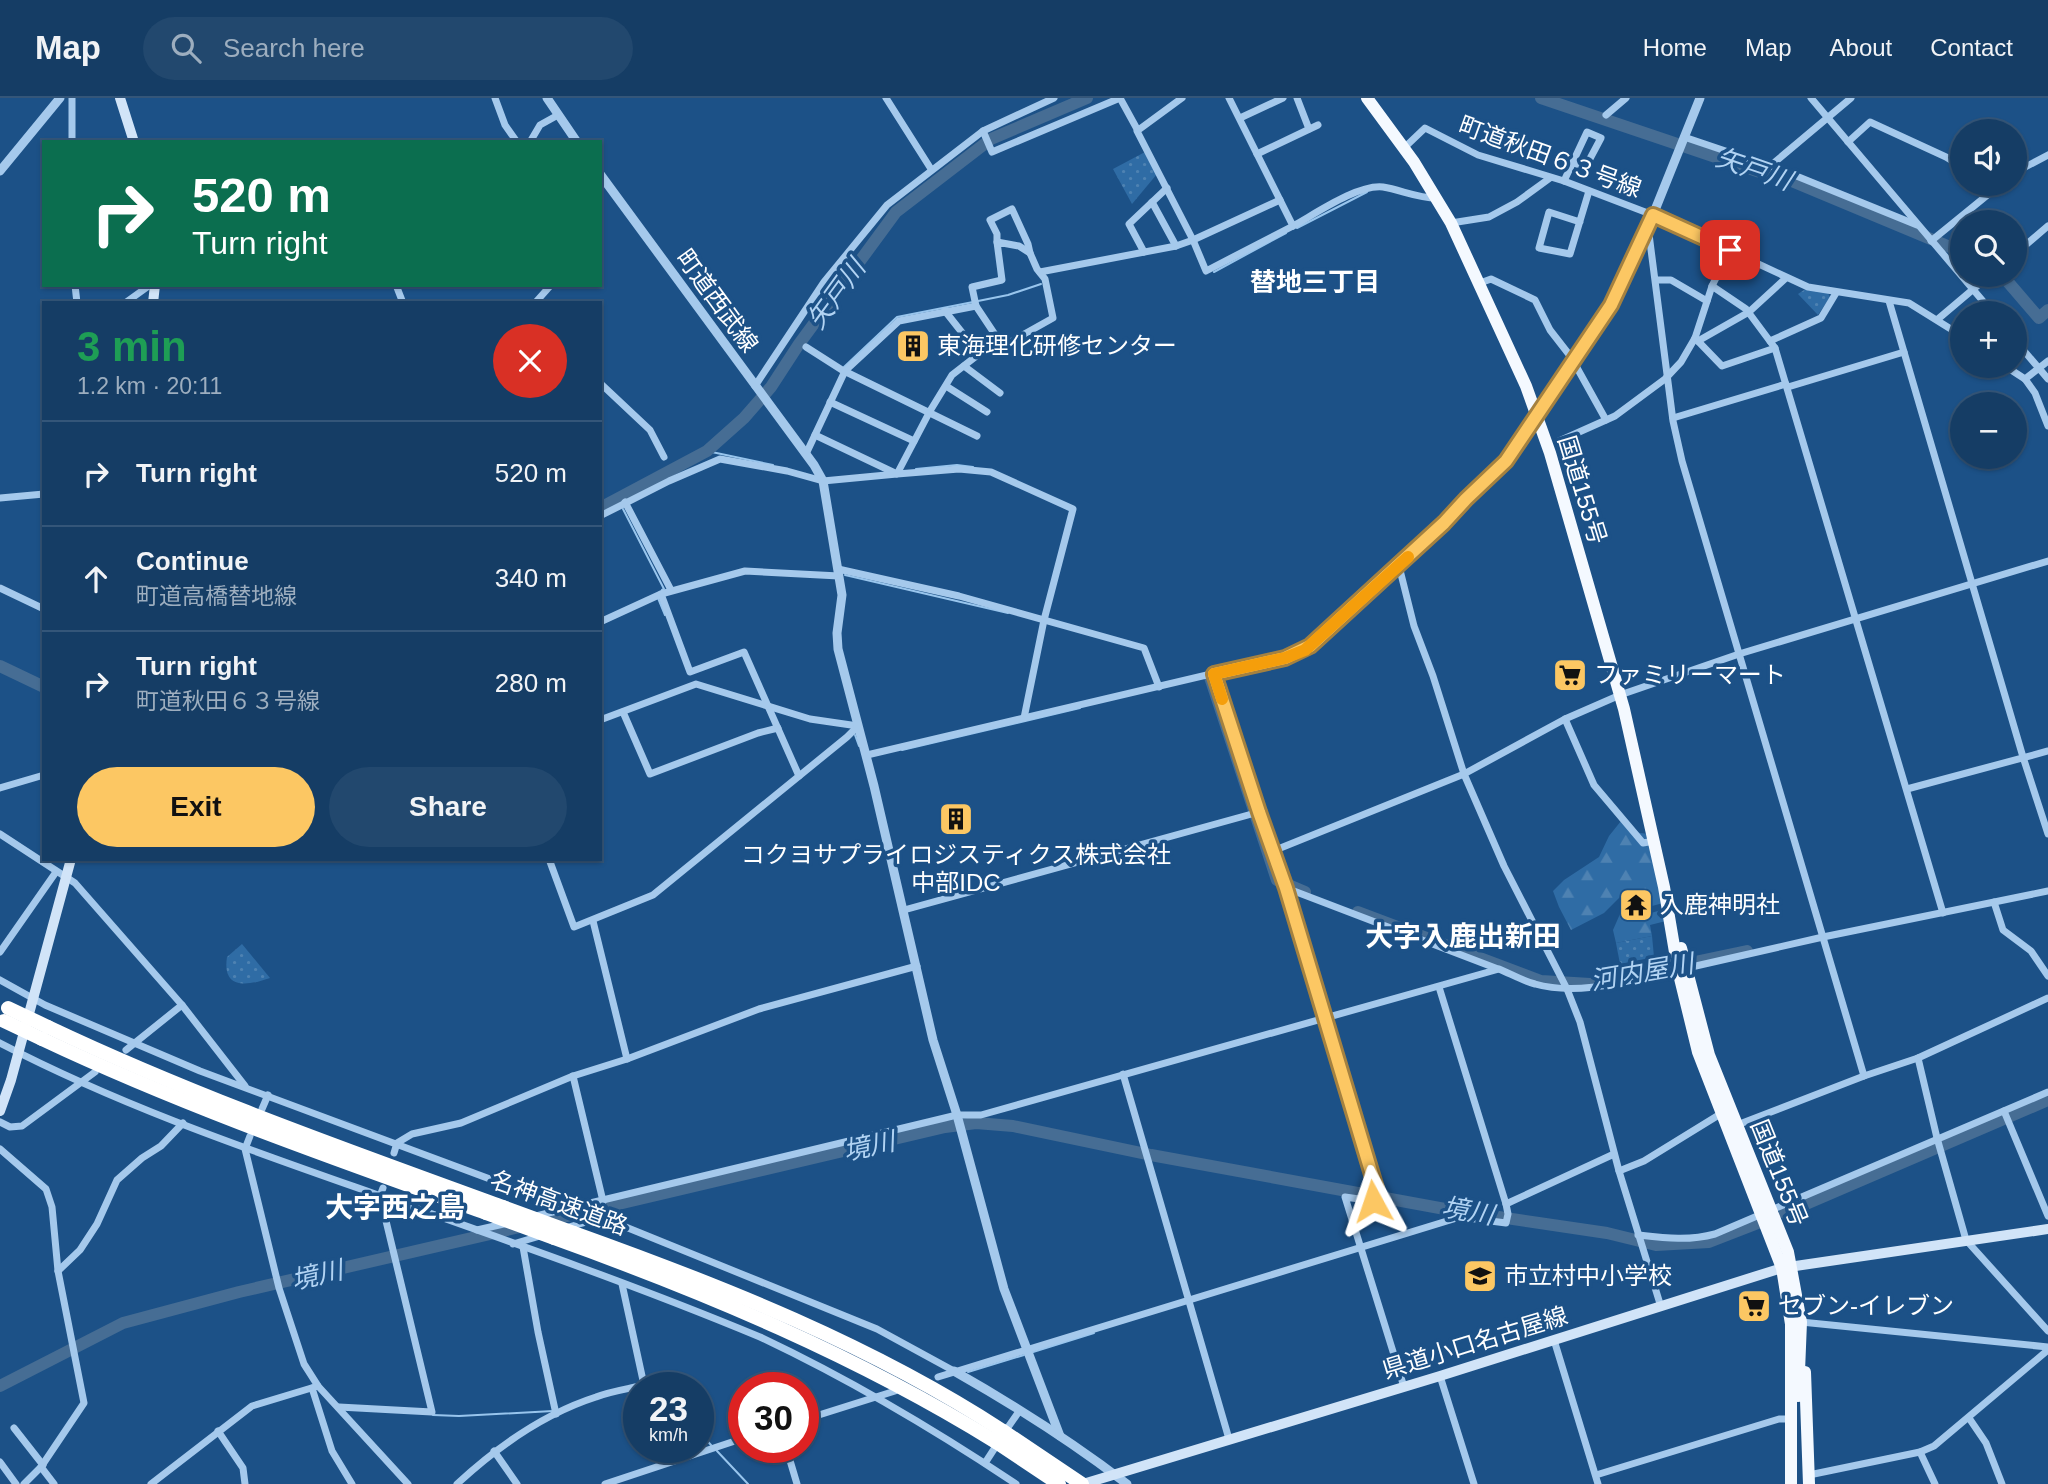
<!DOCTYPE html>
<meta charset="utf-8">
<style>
:root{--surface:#153d65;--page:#22486e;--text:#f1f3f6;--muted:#9daebf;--line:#345679;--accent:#fcc763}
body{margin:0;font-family:Helvetica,"Noto Sans JP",sans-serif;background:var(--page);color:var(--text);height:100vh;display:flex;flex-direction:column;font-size:26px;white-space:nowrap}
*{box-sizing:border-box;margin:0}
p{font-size:23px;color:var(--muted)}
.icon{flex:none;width:38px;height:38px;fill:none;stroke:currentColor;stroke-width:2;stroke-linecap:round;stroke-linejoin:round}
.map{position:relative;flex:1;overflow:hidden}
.panel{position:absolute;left:42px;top:203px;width:560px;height:560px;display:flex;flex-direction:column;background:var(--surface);border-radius:0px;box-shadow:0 2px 5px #0004,0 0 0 2px var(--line)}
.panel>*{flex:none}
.hud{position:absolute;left:42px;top:42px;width:560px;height:147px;border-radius:0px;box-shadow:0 2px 5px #0004,0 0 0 2px var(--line);background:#0b6e4f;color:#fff;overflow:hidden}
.fabs{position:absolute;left:1950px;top:21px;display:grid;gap:14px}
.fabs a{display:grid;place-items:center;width:77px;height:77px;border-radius:50%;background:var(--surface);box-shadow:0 2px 5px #0004,0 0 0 2px var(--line);font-size:35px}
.speed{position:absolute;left:623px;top:1274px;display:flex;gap:14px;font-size:35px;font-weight:700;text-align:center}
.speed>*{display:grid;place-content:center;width:91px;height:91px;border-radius:50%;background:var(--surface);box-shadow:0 2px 5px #0004,0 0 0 2px var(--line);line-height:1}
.speed small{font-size:18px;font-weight:400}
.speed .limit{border:10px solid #d22;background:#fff;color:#111}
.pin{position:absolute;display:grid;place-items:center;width:60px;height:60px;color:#fff;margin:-30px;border-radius:14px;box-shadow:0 4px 10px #0006}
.me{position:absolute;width:77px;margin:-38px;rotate:355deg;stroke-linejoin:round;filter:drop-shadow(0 0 5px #0008)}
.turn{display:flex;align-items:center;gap:24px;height:147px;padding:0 35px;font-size:32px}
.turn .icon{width:91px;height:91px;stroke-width:2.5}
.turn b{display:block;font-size:49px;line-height:60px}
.round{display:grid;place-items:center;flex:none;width:74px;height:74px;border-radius:37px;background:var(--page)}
.headline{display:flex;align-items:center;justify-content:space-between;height:119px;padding:0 35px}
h1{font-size:42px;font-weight:600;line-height:52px;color:#1e9e55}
.action{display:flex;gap:14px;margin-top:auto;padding:14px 35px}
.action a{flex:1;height:80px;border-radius:42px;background:var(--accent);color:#111;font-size:28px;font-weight:600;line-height:80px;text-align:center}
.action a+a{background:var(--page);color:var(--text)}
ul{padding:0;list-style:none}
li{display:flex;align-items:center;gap:21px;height:105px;padding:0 35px;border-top:2px solid var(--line)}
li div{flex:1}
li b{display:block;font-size:26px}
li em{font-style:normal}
header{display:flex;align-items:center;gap:42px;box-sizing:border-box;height:98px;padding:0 35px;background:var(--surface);border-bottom:2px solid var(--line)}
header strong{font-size:33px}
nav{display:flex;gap:38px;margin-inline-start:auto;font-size:24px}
.search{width:490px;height:63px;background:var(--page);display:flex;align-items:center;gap:18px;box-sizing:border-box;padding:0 24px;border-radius:38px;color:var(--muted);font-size:26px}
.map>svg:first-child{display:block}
</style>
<header>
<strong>Map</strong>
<div class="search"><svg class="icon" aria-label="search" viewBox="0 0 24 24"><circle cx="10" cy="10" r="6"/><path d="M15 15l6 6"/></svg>Search here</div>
<nav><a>Home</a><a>Map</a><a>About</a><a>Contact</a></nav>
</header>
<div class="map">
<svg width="2048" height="1386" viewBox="0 0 2048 1386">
<defs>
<pattern id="grass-dots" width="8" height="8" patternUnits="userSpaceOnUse" patternTransform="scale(1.75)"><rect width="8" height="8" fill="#2f6ca5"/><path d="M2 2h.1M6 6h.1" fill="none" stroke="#4e82b2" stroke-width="1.8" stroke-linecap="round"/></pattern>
<pattern id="forest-firs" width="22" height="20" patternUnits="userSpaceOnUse" patternTransform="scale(1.75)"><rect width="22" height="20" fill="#2f6ca5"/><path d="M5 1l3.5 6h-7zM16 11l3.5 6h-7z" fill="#4e82b2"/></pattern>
</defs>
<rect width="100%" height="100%" fill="#1c5187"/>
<g fill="url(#grass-dots)">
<polygon points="1145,54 1157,76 1132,106 1113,71"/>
<polygon points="1807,190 1828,195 1830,199 1818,217 1798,196"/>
<polygon points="1652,838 1654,859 1620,866 1616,845"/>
<path d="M242,846L270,880C247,888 222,892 227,859Z"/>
</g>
<g fill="url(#forest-firs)">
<polygon points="1621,723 1633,734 1648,736 1663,805 1652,808 1647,792 1637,795 1626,793 1604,815 1571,832 1559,809 1553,793 1564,782 1599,759 1609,738"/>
<polygon points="1664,811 1666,823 1650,827 1652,838 1616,845 1613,832 1620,816 1629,822"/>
</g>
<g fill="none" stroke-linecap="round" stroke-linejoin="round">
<g stroke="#98c5ed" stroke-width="2">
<polyline points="1297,130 1367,94"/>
<polyline points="1214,174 1286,135"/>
<polyline points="978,203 1008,197 1041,186"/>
<polyline points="844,269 897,219 973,204"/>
<polyline points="707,353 773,367"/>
<polyline points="916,371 957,367 973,369"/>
<polyline points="617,400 620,406"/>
<polyline points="623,411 664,491 662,492"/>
<polyline points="845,477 1008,515"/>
<polyline points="658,500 665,517"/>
<polyline points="855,637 859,648"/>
<polyline points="902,652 1080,610"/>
<polyline points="1033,1254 1094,1235"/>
<polyline points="968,1274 1024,1257"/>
<polyline points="646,1287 654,1286 657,1290"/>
<polyline points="433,1317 459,1318 553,1313"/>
<polyline points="698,1333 711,1347"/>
<polyline points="717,1353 748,1386"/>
</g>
<g stroke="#466d94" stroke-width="12">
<polyline points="1541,0 1760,74 1775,76 1962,154"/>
<polyline points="2002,177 2039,220 2048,212"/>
<polyline points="600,410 707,353 744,320 771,289 799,246 896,114 991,41 1087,0"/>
<polyline points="0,568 44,589"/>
<polyline points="1210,579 1277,782 1305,794"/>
<polyline points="1358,814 1541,883 1590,886 1747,853"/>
<polyline points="1785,1115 2048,1002"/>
<polyline points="542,1124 945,1029 976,1025 1013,1028 1151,1057 1445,1111 1607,1135 1656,1147 1709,1144 1758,1125"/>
<polyline points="0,1288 123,1225 239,1194 524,1128"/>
</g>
<g stroke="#a5c9ec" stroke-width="7">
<polyline points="72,0 72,44"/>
<polyline points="495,0 505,27 517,44"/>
<polyline points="886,0 931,71"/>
<polyline points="1182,0 1137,33 1193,142 1206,173 1293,128"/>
<path d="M1229,0L1293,128C1315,116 1358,86 1383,89C1401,92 1418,100 1436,100"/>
<polyline points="1297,0 1309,31"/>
<polyline points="1811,0 1993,215"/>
<polyline points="1606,17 1626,0"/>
<polyline points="1240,20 1283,0"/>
<polyline points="983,33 992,54 1120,0 1137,31"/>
<polyline points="1684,39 1779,71 1917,127"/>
<polyline points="530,44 540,27 558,17"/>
<polyline points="1848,44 1870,24 1946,59 1962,69"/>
<polyline points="1404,50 1425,30 1478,57 1564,83 1653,117 1808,189 1909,205 1962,238"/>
<polyline points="1257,56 1318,27"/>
<polyline points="1769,69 1851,0"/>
<polyline points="2014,75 2048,57"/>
<polyline points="1564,83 1587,34 1601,40 1585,70 1573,64"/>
<polyline points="1152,104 1176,148"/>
<polyline points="1580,124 1549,114 1539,150 1570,156 1589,93"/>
<polyline points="1451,125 1489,119 1517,104 1550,80"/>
<polyline points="1646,131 1649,136 1673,323 1682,363 1864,978"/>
<polyline points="1931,143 2001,86"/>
<polyline points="997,144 997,136 990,122 1012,111 1028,146 1030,155"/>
<polyline points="1144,154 1129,126 1167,90"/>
<polyline points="2014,157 2048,128"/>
<polyline points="1040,174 1176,148 1193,142 1280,102"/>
<polyline points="1656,182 1671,182 1707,203"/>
<polyline points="1480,185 1491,181 1535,202 1550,232 1571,259 1606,322"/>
<polyline points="75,187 77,205"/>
<polyline points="396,187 403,205"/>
<polyline points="1712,188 1746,211 1775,250 1943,815"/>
<polyline points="1889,203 2023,659 2048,736"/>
<polyline points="125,205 150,187"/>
<polyline points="535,205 551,187"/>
<polyline points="945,213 979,256"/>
<polyline points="1938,221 1990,177"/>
<polyline points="1695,240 1722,268 1775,250"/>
<polyline points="2014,241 2048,281"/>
<polyline points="1698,243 1749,214 1786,180"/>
<polyline points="1770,243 1821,220 1836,195"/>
<polyline points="806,249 842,272 977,338"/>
<polyline points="964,268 1000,295"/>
<polyline points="2005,268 2025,281 2048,263"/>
<polyline points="2025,281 2035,295 2048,328"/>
<polyline points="600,285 650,332 664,359"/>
<polyline points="755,288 824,184 887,107 983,33 1054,0"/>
<polyline points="946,288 987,314"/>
<polyline points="1788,289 1904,254"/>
<polyline points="830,304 914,343"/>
<polyline points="1673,320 1786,286"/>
<polyline points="815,337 897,376 959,371 991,374 1073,411 1044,522 1024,620"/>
<polyline points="1559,343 1615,318 1665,281 1681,264 1695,240 1712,188 1730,152"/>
<polyline points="806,356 845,273 899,223 976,208"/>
<polyline points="0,400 44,396"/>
<polyline points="625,404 671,492"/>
<polyline points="600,418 669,383 720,361 787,373 823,383 897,376 930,313 952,277 979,256 1000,244 1003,248 1053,220 1045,181 1037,171 1030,155 1019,148 997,144 1002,182 972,189 976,208 1000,244"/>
<polyline points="1399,468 1414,528 1433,578 1464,676 1504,768 1567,891 1580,924 1619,1073 1661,1209"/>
<polyline points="838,471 959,498 1144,550 1159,589"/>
<polyline points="0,490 44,511"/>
<polyline points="661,496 690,574 744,554 799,678"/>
<polyline points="600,524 661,496 745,473 839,478"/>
<polyline points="1214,576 1259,714 1286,790 1376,1090 1373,1103 1345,1099 1404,1289"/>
<polyline points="623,614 650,676 758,635 778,630"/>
<polyline points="1565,621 1594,687 1643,745 1654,743"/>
<polyline points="600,622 696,586 810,621 858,628"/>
<polyline points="867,657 1296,556 1314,545 1399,468 1500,369"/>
<polyline points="0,690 44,677"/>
<polyline points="1907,691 2048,653"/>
<polyline points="0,736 75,785 182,907 245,988"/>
<polyline points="1273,753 1464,676 1565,621 1620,597 1739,556 2048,463"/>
<polyline points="549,761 574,829 653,797 847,639 858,628"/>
<polyline points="1286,790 1498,871"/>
<polyline points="1994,804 2003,832 2031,853 2048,878"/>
<polyline points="904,812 1259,714"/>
<polyline points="593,823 627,961"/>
<polyline points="0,854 56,774"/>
<polyline points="1687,870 1823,839 2048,793"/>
<polyline points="0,882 45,907 200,973 538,1099 601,1119 877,1231 954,1273"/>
<path d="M0,945C121,1008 250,1052 378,1097C506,1142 635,1187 760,1239C849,1281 935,1332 1016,1386"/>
<polyline points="126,952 182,907"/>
<polyline points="1918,960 1937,1040 1966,1142 2048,1233"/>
<polyline points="1123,976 1229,1341"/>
<polyline points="573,978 603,1103"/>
<polyline points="262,1011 268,997"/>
<polyline points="2004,1013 2048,1118"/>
<polyline points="0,1024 10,1029 22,1028 95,974"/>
<polyline points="1737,1027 1864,978 1918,960 2048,900"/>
<polyline points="250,1038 245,1051 279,1190 304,1266 318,1288 408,1386"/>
<polyline points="0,1051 46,1091 52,1109 58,1173 84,1305 41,1369 24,1386"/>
<polyline points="394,1055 397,1045 412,1036 461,1025 573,978 627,961 759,911 917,868"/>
<polyline points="1619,1073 1644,1063 1722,1015"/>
<polyline points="1506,1106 1614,1056"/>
<path d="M536,1118L957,1017H981L1499,871C1511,876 1523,883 1535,886C1581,899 1633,881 1678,872"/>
<polyline points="565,1130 601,1120"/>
<polyline points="477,1132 508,1125"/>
<path d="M1638,1137C1665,1140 1689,1143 1715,1136L2048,994"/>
<polyline points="513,1146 540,1138"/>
<polyline points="523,1149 538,1234 556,1316"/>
<polyline points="58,1173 80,1152 97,1126 117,1082 142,1060 161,1048 183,1025"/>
<polyline points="1801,1224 2048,1249"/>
<polyline points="1554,1242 1598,1386"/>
<polyline points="1440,1278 1474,1386"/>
<polyline points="938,1279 1460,1119 1506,1125 1508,1116 1506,1106 1439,889"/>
<polyline points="312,1290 332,1353 352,1386"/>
<polyline points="339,1309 432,1314 380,1098 383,1090"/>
<polyline points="1969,1320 1986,1345 2002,1386"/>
<polyline points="803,1322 895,1293"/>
<polyline points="14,1330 43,1367"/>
<polyline points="218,1333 243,1370 245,1386"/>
<polyline points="1004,1335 1020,1312"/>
<polyline points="786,1349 797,1386"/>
<polyline points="494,1353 517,1386"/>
<polyline points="1920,1354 1935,1386"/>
<polyline points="0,1364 16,1386"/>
<polyline points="985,1365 998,1345"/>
<polyline points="41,1369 54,1386"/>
<polyline points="1596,1377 1779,1321 1790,1321"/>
<polyline points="1809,1377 1920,1354 1934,1348 2048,1252"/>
<polyline points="151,1386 252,1308 318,1288"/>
<path d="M457,1386C497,1349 543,1316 596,1299C611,1293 628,1291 644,1287L622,1186"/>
<polyline points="605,1386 744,1340"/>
</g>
<g stroke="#a5c9ec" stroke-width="9">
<polyline points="547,0 577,44"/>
<polyline points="0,73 60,0"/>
<polyline points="600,76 814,367 823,383 842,497 837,535 838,551 874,688 933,942 957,1017 1004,1191 1060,1338"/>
<polyline points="1500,369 1574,264 1616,198 1653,117 1700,0"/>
<path d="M954,1273C1014,1307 1072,1344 1127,1386"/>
</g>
<g stroke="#d1e4f8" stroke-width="10">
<polyline points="120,0 134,44"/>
<polyline points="153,205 155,187"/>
<polyline points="0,1013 11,982 71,761"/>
<polyline points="1083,1386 1440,1278 1782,1170 2048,1131"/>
</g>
<g stroke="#f4f9ff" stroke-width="12">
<polyline points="1367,0 1414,64 1451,125 1526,288 1550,355 1624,611 1664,789 1678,872 1698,954 1782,1170 1791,1226 1791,1386"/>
<polyline points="1681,850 1709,957 1788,1154 1801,1224 1798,1298"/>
<polyline points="1805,1274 1809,1386"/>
</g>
<g stroke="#fff" stroke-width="14">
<path d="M48,929C196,999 350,1053 503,1109"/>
<path d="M42,941C186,1009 336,1061 486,1115"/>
<path d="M574,1135C722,1188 871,1247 1003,1333"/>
<path d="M554,1140C707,1195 857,1258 996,1344"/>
</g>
<g stroke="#fff" stroke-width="14">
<polyline points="8,910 48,929"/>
<polyline points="4,923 42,941"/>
<polyline points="503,1109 574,1135"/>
<polyline points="486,1115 554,1140"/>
<polyline points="1003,1333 1082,1386"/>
<polyline points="996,1344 1059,1386"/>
</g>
</g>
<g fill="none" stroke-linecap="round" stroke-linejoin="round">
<g stroke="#a48140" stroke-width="18">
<polyline id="route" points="1373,1103 1376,1090 1286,790 1259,714 1214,576 1285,560 1310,548 1444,425 1466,401 1506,363 1611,207 1653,117 1730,152"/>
</g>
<use href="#route" stroke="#fcc763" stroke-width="12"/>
<polyline stroke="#f59e0b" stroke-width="12" points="1222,601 1214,576 1285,560 1305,552 1408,459"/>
</g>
<defs>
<g id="building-square" transform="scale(1.75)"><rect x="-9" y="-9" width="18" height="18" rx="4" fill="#fcc763" stroke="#1c5187"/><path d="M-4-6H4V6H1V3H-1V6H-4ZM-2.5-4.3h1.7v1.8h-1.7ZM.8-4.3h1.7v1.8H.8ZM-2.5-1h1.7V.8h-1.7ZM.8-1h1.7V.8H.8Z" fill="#111"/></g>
<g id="supermarket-square" transform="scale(1.75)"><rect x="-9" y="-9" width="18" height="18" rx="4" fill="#fcc763" stroke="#1c5187"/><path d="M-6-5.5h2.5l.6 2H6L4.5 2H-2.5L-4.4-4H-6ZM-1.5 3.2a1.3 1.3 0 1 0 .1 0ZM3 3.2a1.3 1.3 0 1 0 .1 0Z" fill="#111"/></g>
<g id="temple-square" transform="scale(1.75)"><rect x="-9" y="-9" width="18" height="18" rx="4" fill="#fcc763" stroke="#1c5187"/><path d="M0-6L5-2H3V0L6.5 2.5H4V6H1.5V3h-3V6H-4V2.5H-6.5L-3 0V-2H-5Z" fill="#111"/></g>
<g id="school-square" transform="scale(1.75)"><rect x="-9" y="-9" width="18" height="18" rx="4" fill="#fcc763" stroke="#1c5187"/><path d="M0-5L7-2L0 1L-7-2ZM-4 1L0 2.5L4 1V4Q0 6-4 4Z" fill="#111"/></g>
</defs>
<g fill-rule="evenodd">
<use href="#building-square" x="913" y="248"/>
<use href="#supermarket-square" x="1570" y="577"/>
<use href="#building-square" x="956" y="721"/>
<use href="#temple-square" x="1636" y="807"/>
<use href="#school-square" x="1480" y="1178"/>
<use href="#supermarket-square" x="1754" y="1208"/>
</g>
<g text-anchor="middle" stroke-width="7" stroke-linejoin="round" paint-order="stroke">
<g font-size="24" fill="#fff" stroke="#1c5187">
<text transform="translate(1550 59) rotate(20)" y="8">町道秋田６３号線</text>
<text transform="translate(717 203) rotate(54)" y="8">町道西武線</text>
<text transform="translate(1582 392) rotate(73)" y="8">国道155号</text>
<text transform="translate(1779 1075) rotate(68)" y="8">国道155号</text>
<text transform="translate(559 1105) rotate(20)" y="8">名神高速道路</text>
<text transform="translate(1475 1245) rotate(-17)" y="8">県道小口名古屋線</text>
</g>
<g font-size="24" fill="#fff" stroke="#1c5187" text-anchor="start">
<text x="937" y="256">東海理化研修センター</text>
<text x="1594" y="585">ファミリーマート</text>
<text x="956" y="765" text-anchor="middle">コクヨサプライロジスティクス株式会社<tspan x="956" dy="28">中部IDC</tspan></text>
<text x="1660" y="815">入鹿神明社</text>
<text x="1504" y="1186">市立村中小学校</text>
<text x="1778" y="1216">セブン-イレブン</text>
</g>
<g font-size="26" font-style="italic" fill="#b1d3f3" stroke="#1c5187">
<text transform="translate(1754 71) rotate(19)" y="9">矢戸川</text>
<text transform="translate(836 196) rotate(-54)" y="9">矢戸川</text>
<text transform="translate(1642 874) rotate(-10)" y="9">河内屋川</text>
<text transform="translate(869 1048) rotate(-12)" y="9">境川</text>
<text transform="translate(1468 1113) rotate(10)" y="9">境川</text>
<text transform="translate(317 1177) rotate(-13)" y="9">境川</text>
</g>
<g font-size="26" font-weight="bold" fill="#fff" stroke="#1c5187">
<text x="1315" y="193">替地三丁目</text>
</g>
<g font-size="28" font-weight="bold" fill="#fff" stroke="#1c5187">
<text x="1463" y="848">大字入鹿出新田</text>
<text x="395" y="1119">大字西之島</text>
</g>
</g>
</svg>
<div class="fabs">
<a><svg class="icon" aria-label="sound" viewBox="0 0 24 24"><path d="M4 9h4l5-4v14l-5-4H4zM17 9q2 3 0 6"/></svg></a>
<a><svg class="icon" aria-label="search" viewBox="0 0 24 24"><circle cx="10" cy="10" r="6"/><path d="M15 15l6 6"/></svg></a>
<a>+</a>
<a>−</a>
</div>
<div class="speed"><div>23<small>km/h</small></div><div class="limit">30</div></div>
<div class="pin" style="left:1730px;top:152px;background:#d93025"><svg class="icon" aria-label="arrive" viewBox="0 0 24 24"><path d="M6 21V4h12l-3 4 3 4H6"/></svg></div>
<svg class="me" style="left:1373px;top:1103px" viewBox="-20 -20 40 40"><path d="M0-17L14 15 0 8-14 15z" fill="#fcc763" stroke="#fff" stroke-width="4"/></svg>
<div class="hud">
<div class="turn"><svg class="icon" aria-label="right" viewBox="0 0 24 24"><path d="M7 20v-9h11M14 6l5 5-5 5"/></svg><div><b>520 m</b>Turn right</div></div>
</div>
<section class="panel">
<div class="headline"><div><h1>3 min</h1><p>1.2 km · 20:11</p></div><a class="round" style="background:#d93025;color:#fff"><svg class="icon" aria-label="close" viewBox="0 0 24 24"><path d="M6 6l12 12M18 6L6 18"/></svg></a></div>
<ul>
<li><svg class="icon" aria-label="right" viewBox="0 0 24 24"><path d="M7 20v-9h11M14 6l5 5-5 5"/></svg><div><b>Turn right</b></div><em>520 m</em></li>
<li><svg class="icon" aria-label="ahead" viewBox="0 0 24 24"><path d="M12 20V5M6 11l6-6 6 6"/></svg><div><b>Continue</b><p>町道高橋替地線</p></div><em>340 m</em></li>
<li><svg class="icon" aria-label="right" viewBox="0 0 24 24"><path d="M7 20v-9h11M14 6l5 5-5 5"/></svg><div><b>Turn right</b><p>町道秋田６３号線</p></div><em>280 m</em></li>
</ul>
<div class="action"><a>Exit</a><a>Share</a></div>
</section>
</div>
